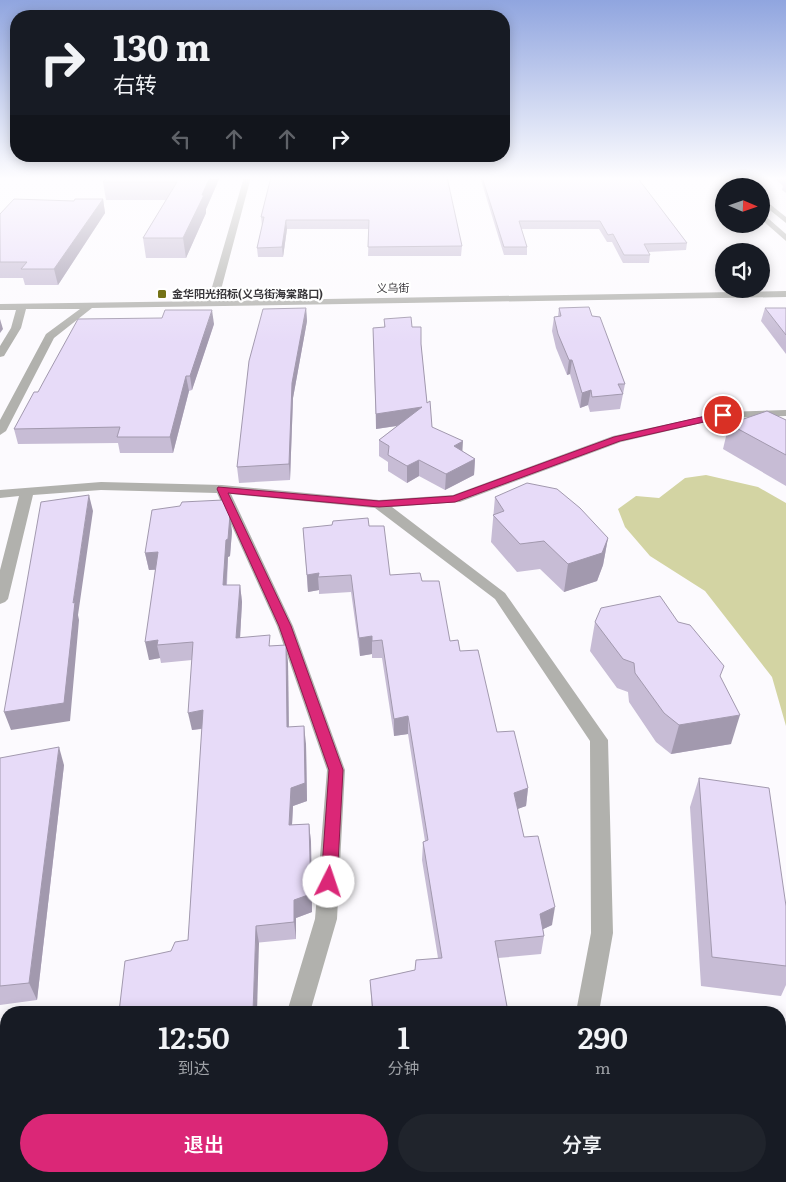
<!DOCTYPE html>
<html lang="zh">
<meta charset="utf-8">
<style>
:root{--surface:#171b24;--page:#20242c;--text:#f1f3f6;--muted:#9ea1a6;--accent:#db2777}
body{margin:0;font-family:Literata,"Noto Sans SC",serif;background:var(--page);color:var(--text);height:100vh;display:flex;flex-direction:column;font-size:19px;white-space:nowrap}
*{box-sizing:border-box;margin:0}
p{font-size:16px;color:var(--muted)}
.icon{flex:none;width:28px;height:28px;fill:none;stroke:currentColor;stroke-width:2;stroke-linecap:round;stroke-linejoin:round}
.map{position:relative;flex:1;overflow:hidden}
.sheet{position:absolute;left:0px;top:1006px;width:786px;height:176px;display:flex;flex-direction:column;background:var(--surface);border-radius:20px 20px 0 0;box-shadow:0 2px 12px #0003}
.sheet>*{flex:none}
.guide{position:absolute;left:10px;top:10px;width:500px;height:152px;border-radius:20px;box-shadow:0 2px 12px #0003;background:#171b24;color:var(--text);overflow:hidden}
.needle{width:32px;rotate:92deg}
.fabs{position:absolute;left:715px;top:178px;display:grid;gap:10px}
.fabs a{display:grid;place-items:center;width:55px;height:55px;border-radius:50%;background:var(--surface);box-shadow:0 2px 12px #0003;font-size:25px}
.pin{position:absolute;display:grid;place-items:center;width:42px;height:42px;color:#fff;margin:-21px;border:2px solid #fff;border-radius:50%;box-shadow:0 1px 5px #0007}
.me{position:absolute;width:55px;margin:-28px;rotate:4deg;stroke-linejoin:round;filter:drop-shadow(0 0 4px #0008)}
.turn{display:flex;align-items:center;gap:18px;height:105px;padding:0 20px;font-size:22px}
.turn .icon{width:65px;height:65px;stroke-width:2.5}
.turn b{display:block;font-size:35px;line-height:42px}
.lanes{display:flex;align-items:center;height:48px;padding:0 20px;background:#0003;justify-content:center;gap:25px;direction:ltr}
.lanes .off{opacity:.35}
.eta{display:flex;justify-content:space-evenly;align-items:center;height:85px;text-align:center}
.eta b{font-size:30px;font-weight:600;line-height:35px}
.primary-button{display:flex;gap:10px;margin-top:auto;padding:10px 20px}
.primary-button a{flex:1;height:58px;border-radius:30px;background:var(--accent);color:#fff;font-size:20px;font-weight:600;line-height:58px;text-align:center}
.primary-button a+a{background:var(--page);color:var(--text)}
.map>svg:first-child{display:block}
</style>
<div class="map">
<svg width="786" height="1182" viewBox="0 0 786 1182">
<rect width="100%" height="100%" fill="#fcfafe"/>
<polygon fill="#d3d4a3" points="706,475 758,487 786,503 786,726 772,677 705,591 650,556 625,527 618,509 636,496 659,498 685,478"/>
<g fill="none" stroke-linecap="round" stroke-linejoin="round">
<g fill="#b1b1ad" fill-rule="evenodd">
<polygon points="244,177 251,177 218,301 786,291 786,297 92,308 54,338 6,431 0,435 0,420 46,334 80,309 26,309 21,328 4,356 0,357 0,346 11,328 16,310 0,310 0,304 208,301"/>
<polygon points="721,177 728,177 737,186 729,186"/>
<polygon points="735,177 742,177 752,186 744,186"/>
<polygon points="761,197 786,217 786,223 761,203"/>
<polygon points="761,212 786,234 786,241 761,219"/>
<polygon points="786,410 786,416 723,418 621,442 460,502 392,507 505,593 608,740 613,933 599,1012 576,1012 591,933 590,741 495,599 375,508 231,494 293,626 345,770 337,919 310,1012 287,1012 315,919 327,770 277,626 217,493 101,490 33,495 8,599 5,602 0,604 0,570 19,496 0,498 0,490 101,482 222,485 379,500 453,495 613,436 723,412"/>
<polygon points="0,1150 6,1152 6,1176 10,1176 6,1178 0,1176"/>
<polygon points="24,1176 71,1176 69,1182 26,1182"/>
<polygon points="526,1176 554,1176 552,1182 524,1182"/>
</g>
</g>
<g fill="#c7bcd5">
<polygon points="107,177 220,177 206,209 206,213 186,258 146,258 143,238 166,200 106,200 103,182"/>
<polygon points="271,177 462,246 461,256 368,256 369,229 287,229 283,257 258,257 257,248 262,226 261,217"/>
<polygon points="480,177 637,177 687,243 686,250 648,252 650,255 649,263 623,263 612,242 607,242 599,229 521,229 527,247 527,255 504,255"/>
<polygon points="773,177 786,177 786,193 782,190 783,186"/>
<polygon points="103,199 105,213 58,285 25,285 23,278 0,278 0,214 74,201"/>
<polygon points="306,308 307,321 293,398 290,480 239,483 237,467"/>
<polygon points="559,308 592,316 625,384 620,409 590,412 588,405 580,408 570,374 567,375 556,348 552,331 554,317 558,316"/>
<polygon points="765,308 786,308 786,354 761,321"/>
<polygon points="384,319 412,327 421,345 427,403 432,427 462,451 475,459 474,475 445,490 419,476 407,483 388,471 388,462 379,456 379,440 397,426 376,429 373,328 384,327"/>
<polygon points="214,324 192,390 189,391 173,453 120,453 118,443 18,444 14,429 38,392"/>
<polygon points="786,420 786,486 723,449 729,424"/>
<polygon points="495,497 608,538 603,565 597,581 564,592 540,569 517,572 491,542"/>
<polygon points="180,506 232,531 230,556 228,557 227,585 240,585 242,602 240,638 271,646 286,645 288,663 289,727 306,744 307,801 293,806 292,825 309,824 311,842 312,912 296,918 296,939 171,951 188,940 202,729 192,730 192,660 161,663 160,658 149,660 155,570 149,570 145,553"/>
<polygon points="369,526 390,575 422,581 450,641 460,651 497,732 528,788 526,806 517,809 524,837 552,925 543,929 544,936 541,954 498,958 508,1012 372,1012 370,980 415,970 438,958 422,860 423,842 425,841 408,734 394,736 382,658 372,658 372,654 360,656 351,592 319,594 319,590 308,592 303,528"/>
<polygon points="595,622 678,622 720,677 731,744 671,754 656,742 629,702 628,692 617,688 590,651"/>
<polygon points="0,758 64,765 37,1000 0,1005"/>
<polygon points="699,778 786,906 786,985 781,996 701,986 690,807"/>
<polygon points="647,1176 780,1176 786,1182 645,1182"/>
</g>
<g fill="#a299ae">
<polygon points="210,177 220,177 206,209 206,213 186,258 183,238 202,195"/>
<polygon points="103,199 105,213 58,285 54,269"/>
<polygon points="286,220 287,229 283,257 282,247"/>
<polygon points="306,308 307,321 293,398 290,480 289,464 292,383"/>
<polygon points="212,310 214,324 192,390 190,376"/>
<polygon points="0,319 3,329 0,333"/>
<polygon points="569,360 572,360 570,374 567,375"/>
<polygon points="186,376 189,391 173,453 170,437"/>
<polygon points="591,390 588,405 580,408 582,393"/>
<polygon points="422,407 422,422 376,429 376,414"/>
<polygon points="463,441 462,457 454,446"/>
<polygon points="475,459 474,475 445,490 446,474"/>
<polygon points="419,460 419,476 407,483 407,466"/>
<polygon points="89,495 93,511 78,615 79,620 70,721 11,730 4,712 73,603"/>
<polygon points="230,515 232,531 230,556 228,557 225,603 223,585 226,540"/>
<polygon points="608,538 603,565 597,581 564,592 568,564"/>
<polygon points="158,552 161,569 149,570 145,553"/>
<polygon points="319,573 318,577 319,590 308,592 307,575"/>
<polygon points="240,585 242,602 239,656 236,638"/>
<polygon points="372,636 372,654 360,656 359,638"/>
<polygon points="158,640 157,645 160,658 149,660 145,642"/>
<polygon points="286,645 288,663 289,745 287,727"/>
<polygon points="203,710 206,728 192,730 188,713"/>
<polygon points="740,715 731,744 671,754 679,725"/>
<polygon points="408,716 408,734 394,736 394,719"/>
<polygon points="304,726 306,744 307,801 293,806 291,843 289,825 291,788"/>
<polygon points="59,747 64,765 37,1000 29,983"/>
<polygon points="528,788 526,806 512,811 514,793"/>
<polygon points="309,824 311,842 312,912 296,918 296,939 294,922 294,900"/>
<polygon points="555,907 552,925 537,932 540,914"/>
<polygon points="256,926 259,943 257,1012 253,1012"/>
</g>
<g fill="#e7dbf8" stroke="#a299ae">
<polygon points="107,177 210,177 202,195 204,195 183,238 143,238 177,182 103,182"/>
<polygon points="271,177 447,177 462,246 368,247 369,220 286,220 282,247 257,248 264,217 261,217"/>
<polygon points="482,177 637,177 687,243 644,244 650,255 624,255 613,234 608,235 600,221 519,221 527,247 504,247"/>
<polygon points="14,199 74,201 75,199 103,199 54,269 21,269 27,262 0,262 0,214"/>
<polygon points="589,307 592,316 600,317 625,384 618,384 623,394 592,397 591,390 582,393 572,360 569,360 558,334 554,317 561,316 559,308"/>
<polygon points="306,308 292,383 289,464 237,467 249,361 263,309"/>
<polygon points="765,308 786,308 786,335"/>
<polygon points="165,310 212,310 190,376 186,376 170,437 117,437 120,427 14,429 34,392 38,392 45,379 78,319 162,318"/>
<polygon points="411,317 412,327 421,327 421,344 427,403 430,401 432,427 463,441 454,446 475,459 446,474 419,460 407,466 388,455 389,446 379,440 422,407 376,414 373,328 385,327 384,319"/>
<polygon points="767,411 786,420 786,455 729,424"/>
<polygon points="527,483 557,489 580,508 608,538 602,553 568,564 544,541 520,544 493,515 504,511 495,497"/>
<polygon points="89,495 73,603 75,602 64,703 4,712 41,502"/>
<polygon points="223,500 230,515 228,539 226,540 223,585 240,585 236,638 270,635 269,646 286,645 287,727 304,726 305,783 291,788 289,825 309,824 311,894 294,900 294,922 256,926 253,1012 119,1012 125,961 171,951 175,942 188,940 203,710 188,713 193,642 157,645 158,640 145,642 158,552 145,553 152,510 180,506 182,502"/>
<polygon points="368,518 369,526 384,526 390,575 420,573 422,581 439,581 450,641 458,640 460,651 478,650 497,732 514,731 528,788 514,793 524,837 538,836 555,907 540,914 544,936 495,941 508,1012 373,1012 370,980 415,970 416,960 442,958 423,842 428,840 408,716 394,719 382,640 372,641 372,636 359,638 351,575 318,577 319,573 307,575 303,528 332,525 333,521"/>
<polygon points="660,596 678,622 690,625 724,666 720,676 740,715 679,725 664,713 635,673 634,663 623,659 595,622 601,608"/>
<polygon points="59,747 29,983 0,986 0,758"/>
<polygon points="699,778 769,788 786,906 786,966 712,957"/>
<polygon points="780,1065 786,1067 786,1182 650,1182 651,1176 780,1176"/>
<rect x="221" y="1176" width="154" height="6"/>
</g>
<linearGradient id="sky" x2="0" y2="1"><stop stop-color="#90a5df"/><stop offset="0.52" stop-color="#fefdff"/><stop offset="1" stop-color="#fefdff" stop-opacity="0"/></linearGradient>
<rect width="786" height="343" fill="url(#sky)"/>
<polygon fill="#db2777" stroke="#8e194d" points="723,412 728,415 726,417 620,441 455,502 379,507 228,493 291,626 343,770 337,882 334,886 329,888 323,886 321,882 329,770 279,626 217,489 218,487 379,501 453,496 614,437"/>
<rect fill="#747216" stroke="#fff" stroke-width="2" x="157" y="289" width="10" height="10" rx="2.5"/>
<g text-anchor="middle" stroke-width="4.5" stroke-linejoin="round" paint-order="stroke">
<g font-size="11" fill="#38363a" stroke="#fff">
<text transform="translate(393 288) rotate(-1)" y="4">义乌街</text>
</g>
<g font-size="11" font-weight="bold" fill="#38363a" stroke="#fff" text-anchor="start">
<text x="172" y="298">金华阳光招标(义乌街海棠路口)</text>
</g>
</g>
</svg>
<div class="fabs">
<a><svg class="needle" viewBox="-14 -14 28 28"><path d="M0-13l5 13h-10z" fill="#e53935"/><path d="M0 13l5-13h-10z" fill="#9ea1a6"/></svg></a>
<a><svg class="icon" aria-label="sound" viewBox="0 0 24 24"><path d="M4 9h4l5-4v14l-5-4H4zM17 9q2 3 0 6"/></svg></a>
</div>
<div class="pin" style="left:723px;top:415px;background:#d93025"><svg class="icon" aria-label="arrive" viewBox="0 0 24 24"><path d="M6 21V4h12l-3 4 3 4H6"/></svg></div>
<svg class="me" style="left:329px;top:882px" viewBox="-20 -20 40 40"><circle r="19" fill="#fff"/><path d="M0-13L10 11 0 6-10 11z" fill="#db2777"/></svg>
<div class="guide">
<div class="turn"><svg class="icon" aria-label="right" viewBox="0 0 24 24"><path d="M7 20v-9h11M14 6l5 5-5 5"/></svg><div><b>130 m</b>右转</div></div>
<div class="lanes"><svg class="icon off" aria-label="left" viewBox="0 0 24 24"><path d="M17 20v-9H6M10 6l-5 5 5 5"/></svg><svg class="icon off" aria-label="ahead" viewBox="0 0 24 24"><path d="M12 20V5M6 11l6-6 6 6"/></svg><svg class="icon off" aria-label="ahead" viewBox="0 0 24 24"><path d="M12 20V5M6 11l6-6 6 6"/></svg><svg class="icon" aria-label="right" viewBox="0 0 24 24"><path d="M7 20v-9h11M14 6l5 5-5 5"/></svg></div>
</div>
<section class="sheet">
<div class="eta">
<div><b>12:50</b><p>到达</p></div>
<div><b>1</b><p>分钟</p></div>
<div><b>290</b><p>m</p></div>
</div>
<div class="primary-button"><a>退出</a><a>分享</a></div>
</section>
</div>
